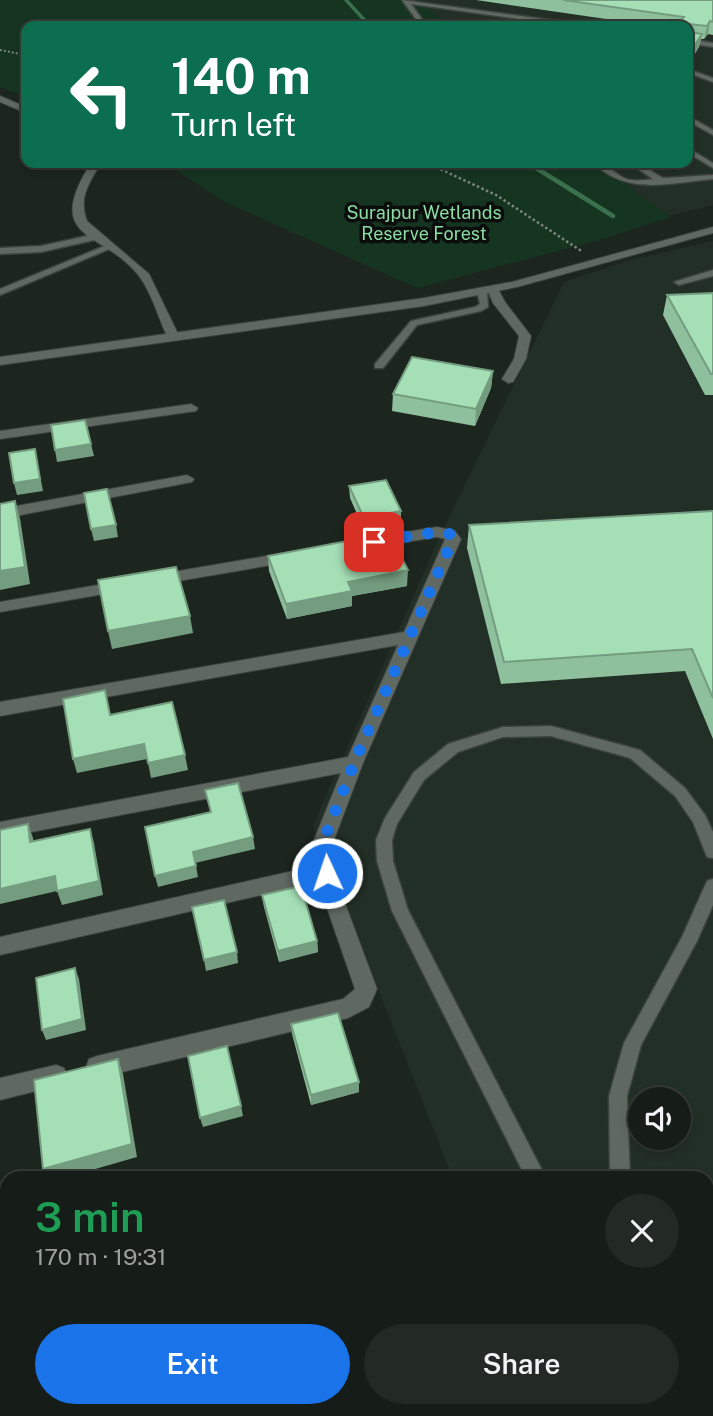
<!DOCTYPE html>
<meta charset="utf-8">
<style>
:root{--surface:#161c17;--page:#232924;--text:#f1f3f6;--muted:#9ea1a1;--line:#353a36;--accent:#1a73e8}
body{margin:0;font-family:"Public Sans",sans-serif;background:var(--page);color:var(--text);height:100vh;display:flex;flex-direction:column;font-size:26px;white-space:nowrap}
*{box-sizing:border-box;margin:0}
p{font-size:23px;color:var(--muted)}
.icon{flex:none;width:38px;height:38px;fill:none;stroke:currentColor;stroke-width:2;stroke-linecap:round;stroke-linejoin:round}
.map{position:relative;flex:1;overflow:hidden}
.details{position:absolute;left:0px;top:1171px;width:714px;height:247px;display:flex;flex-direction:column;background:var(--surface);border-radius:21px 21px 0 0;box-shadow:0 4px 10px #0003,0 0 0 2px var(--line)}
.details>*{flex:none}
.guide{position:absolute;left:21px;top:21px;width:672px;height:147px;border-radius:14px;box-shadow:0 4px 10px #0003,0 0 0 2px var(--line);background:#0b6e4f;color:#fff;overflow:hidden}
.tools{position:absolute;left:628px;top:1087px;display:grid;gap:14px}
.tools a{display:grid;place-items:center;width:63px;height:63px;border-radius:50%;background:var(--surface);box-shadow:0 4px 10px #0003,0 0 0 2px var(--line);font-size:35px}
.pin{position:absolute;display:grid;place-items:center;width:60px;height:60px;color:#fff;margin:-30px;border-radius:14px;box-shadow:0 4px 10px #0006}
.me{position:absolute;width:77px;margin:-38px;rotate:357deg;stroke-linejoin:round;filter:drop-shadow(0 0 5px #0008)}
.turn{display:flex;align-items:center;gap:24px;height:147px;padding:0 35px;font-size:32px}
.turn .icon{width:91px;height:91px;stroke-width:2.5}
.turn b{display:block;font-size:49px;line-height:60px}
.round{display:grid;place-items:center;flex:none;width:74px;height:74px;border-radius:37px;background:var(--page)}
.summary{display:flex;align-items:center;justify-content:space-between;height:119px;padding:0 35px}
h1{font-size:42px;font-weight:600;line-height:52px;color:#1e9e55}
.primary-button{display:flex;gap:14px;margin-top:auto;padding:14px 35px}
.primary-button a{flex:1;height:80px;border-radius:42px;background:var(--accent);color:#fff;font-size:28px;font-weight:600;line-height:80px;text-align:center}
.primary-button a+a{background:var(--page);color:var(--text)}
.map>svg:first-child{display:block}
</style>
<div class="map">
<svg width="713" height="1416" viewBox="0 0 713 1416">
<rect width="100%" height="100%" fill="#1d251f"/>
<g fill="#222f26" fill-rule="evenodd">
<polygon points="397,0 713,0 713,205 647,221 560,163 688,163 688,26 417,26"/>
<path d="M713,241V1416H547L545,1411L707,1410V1178H453L313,825L439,538L564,282L633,259ZM640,1099H679V1138H640Z"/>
</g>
<g fill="#163521">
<polygon points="0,0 420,0 449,26 26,26 26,97 0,87"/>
<polygon points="165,163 602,163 636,193 671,217 596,241 417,288 225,202"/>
</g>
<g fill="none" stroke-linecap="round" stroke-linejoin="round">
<polyline stroke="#3a704c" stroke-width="3.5" points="346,0 370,26"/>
<polyline stroke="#3a704c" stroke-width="4.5" points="528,163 613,216"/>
<g stroke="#3c423d" stroke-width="3">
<g id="service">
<polygon points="402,0 581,24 584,26 569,26 411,4 427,26 421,26"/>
<polygon points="688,39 713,43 713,47 688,43"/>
<polygon points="688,69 713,78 713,82 688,73"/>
<polygon points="688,116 713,130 713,135 688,121"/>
<polygon points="688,148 713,163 713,168 688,153"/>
<path d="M593,163C606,162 612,172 624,178C633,182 643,180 653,179L629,163H638L663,178L713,175V179C668,183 629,196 593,163Z"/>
<polygon points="96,234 100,237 99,239 41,252 0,254 0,248 41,246"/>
<polygon points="107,245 114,247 0,295 0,289"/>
<polygon points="713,270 713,276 679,285 674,282"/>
<polygon points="482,288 487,291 488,307 481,311 417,325 383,368 375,368 375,364 411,321 475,307 480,304 477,291"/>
<polygon points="551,726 640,750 685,788 705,815 713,832 713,858 707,857 693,822 675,796 630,758 551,736 503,737 458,752 424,780 397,824 392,840 393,861 408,910 546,1178 526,1178 392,911 377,861 376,840 385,818 414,772 448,744 503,727"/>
<polygon points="713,879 713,905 697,941 641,1045 627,1096 630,1178 610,1178 609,1096 624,1043 682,937 707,881"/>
<polygon points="667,1410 690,1410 692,1416 670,1416"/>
</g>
</g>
<g stroke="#3c423d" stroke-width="2">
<g id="minor">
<polygon points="0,96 26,107 26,113 0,102"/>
<path d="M91,163H101C89,183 78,198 87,221L149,274L179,336L177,339L167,336C158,317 152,293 139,276C104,230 41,242 91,163Z"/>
<polygon points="489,287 497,287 505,302 531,336 526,359 513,382 508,383 502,379 514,359 519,336 493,303 487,289"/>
<polygon points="191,404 198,408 196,411 0,439 0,431"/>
<polygon points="187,475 194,479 192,482 0,519 0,509"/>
<polygon points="437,527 455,531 461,539 363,763 334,840 333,856 339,887 377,989 369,1007 348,1018 97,1078 89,1075 86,1067 89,1059 97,1056 343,999 355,989 318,882 0,955 0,937 315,866 314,840 341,773 0,838 0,822 348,757 398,645 0,716 0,702 404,632 445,539 437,537 369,548 361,543 369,538"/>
<polygon points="290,552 295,553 298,557 295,561 155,585 147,580 155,575"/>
<polygon points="121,581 129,586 127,590 0,612 0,602"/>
<polygon points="56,1065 64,1068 67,1076 64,1084 0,1100 0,1078"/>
<polygon points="226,1410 282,1410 280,1416 223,1416"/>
<polygon points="319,1410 347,1410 349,1416 321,1416"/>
</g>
</g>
<g stroke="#3c423d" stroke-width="2">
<polygon id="secondary" points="713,227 713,233 517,287 424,306 0,365 0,357 424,298 512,282"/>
</g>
<polyline stroke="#7d847f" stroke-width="2" stroke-dasharray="2 2" stroke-linecap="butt" points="0,50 26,55"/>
<polyline stroke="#7d847f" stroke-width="2.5" stroke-dasharray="2.5 2.5" stroke-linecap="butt" points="427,163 496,195 583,252"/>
<use href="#service" fill="#606862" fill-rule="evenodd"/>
<use href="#minor" fill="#606862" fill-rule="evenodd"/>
<use href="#secondary" fill="#606862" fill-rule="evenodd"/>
</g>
<g fill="#8ec09d">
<polygon points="476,0 713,0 713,35 708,34 704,39 701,39 699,47 688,65 688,26 654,26"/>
<polygon points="713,293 713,395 705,395 663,315 667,295"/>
<polygon points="493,371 491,388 475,426 392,411 393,394"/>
<polygon points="349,486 401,523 364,530 350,498"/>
<polygon points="713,511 713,739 685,671 501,684 467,548 469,525"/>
<polygon points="268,556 407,586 352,596 352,606 287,619 269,571"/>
<polygon points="262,895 317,941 318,952 279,962 264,907"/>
<polygon points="291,1024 359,1092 311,1105 292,1034"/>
</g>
<g fill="#749c7f">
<polygon points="710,21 708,34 704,39 707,26"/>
<polygon points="702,34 699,47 688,65 688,55"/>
<polygon points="493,371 491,388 475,426 476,409"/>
<polygon points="91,444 94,456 57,462 55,450"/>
<polygon points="35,449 43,491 17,495 14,483"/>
<polygon points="15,501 20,518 30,584 0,590 0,571"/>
<polygon points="401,511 401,523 364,530 364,518"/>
<polygon points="116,525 118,537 94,541 91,529"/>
<polygon points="408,570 407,586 352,596 352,606 287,619 286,604 348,582"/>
<polygon points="190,616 193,633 112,649 108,631"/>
<polygon points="144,744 147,759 77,773 73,759"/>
<polygon points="185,755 188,770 151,778 148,763"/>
<polygon points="28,824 33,838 35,856 30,842"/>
<polygon points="90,829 94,843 103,895 62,905 57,891 0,904 0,889"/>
<polygon points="253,837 255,849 195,863 193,852"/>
<polygon points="196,866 198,877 158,887 155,876"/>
<polygon points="317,941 318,952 279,962 278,951"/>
<polygon points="237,952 238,963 206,971 204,960"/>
<polygon points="75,968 79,979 86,1030 46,1040 42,1030"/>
<polygon points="118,1059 123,1074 137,1157 64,1178 48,1178 43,1169"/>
<polygon points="359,1082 359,1092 311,1105 311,1095"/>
<polygon points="241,1106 243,1116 203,1127 200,1118"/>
</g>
<g fill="#a5dfb6" stroke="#749c7f" stroke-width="2">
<polygon points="563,0 713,0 713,22 710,21 707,26 689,24 689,32 702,34 688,55 688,26 677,26 684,17"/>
<polygon points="713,293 713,374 711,374 667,295"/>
<polygon points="412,357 493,371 476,409 393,394"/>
<polygon points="85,420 91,444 55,450 51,425"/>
<polygon points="35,449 40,479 14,483 9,453"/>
<polygon points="386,480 401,511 364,518 349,486"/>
<polygon points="107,489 116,525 91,529 84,493"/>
<polygon points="15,501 25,567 0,571 0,504"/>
<polygon points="713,511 713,698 692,649 504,662 469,525"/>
<polygon points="389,533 408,570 348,582 352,591 286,604 268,556"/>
<polygon points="176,567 190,616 108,631 98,580"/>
<polygon points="105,690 110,715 172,702 185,755 148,763 144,744 73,759 63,699"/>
<polygon points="238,783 253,837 193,852 196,866 155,876 145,827 211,812 205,790"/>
<polygon points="28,824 30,842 90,829 99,881 57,891 55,876 0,889 0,830"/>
<polygon points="301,886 317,941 278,951 262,895"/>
<polygon points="224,900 237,952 204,960 192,907"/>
<polygon points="75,968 82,1019 42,1030 36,978"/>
<polygon points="338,1013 359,1082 311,1095 291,1024"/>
<polygon points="227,1046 241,1106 200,1118 188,1056"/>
<polygon points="118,1059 132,1144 43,1169 34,1080"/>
</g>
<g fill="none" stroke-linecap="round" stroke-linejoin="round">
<polyline stroke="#1a73e8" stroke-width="12" stroke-dasharray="0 21.6" points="327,873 324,840 354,763 453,539 450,534 437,532 374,542"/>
</g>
<g text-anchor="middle" stroke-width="7" stroke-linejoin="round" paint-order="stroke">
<g font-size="18" fill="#8cdda5" stroke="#0a0d0b">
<text x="424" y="219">Surajpur Wetlands<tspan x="424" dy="21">Reserve Forest</tspan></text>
</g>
</g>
</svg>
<div class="tools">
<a><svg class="icon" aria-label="sound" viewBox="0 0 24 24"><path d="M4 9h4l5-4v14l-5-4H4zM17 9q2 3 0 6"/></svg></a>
</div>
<div class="pin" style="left:374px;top:542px;background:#d93025"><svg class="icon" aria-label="arrive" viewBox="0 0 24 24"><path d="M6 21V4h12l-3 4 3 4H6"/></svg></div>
<svg class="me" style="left:327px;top:873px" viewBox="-20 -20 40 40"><circle r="17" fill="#1a73e8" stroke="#fff" stroke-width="3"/><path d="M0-11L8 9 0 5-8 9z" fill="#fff"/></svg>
<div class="guide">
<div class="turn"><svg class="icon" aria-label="left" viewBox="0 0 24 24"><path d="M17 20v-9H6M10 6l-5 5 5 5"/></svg><div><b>140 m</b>Turn left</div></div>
</div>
<section class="details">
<div class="summary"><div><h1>3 min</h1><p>170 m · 19:31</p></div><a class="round"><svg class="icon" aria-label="close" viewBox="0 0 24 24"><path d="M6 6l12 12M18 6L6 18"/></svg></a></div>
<div class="primary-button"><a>Exit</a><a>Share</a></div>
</section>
</div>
